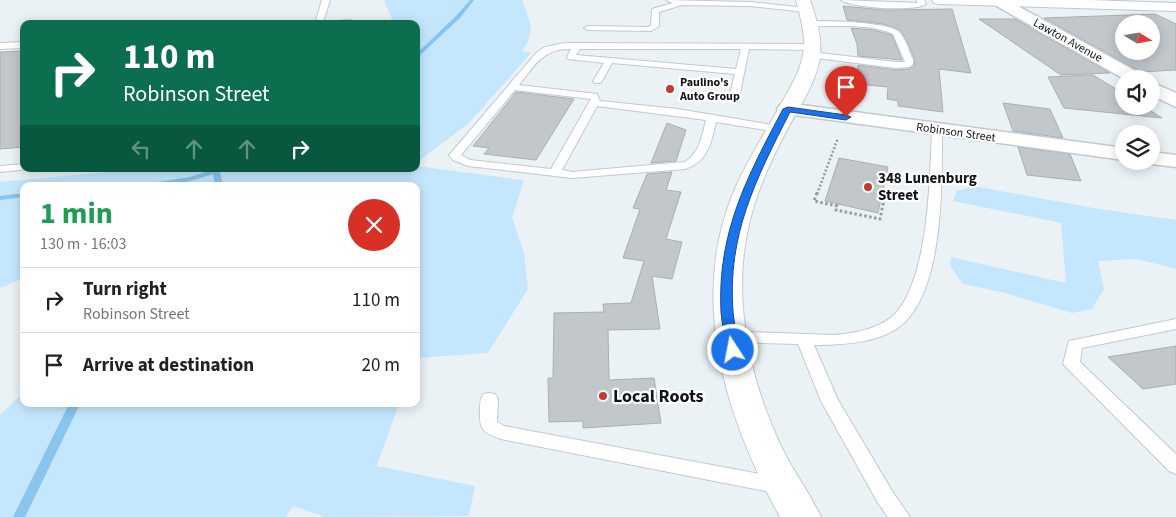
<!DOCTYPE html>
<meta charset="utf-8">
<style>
:root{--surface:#fff;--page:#f6f6f6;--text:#222;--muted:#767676;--line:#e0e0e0}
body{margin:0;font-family:"Source Sans 3",sans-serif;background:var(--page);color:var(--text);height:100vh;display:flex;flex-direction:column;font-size:19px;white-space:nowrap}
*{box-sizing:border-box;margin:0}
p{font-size:16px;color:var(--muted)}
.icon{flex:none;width:28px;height:28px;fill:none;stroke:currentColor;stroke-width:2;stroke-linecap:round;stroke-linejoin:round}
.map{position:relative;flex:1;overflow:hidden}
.sheet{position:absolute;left:20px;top:182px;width:400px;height:225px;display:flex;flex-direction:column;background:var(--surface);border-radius:10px;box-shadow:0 2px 12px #0003}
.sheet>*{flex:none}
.hud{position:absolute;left:20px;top:20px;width:400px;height:152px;border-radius:10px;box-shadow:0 2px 12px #0003;background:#0b6e4f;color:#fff;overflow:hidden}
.needle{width:32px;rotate:101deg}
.controls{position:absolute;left:1115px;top:15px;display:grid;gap:10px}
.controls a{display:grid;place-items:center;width:45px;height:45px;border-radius:50%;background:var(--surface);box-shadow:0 2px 12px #0003;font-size:25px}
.pin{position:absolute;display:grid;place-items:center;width:42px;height:42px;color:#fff;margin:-51px -21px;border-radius:50% 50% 50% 0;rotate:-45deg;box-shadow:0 0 5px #0007}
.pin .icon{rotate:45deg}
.me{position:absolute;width:55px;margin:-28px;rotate:349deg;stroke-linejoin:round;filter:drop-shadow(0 0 4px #0008)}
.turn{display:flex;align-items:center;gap:18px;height:105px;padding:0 20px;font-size:22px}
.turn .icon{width:65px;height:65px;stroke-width:2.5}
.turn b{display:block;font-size:35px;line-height:42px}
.lanes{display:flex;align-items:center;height:48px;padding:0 20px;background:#0003;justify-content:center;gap:25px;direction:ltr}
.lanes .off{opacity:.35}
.round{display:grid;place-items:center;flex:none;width:52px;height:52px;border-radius:26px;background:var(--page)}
.head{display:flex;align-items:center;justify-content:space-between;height:85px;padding:0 20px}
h1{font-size:30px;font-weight:700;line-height:38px;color:#1e9e55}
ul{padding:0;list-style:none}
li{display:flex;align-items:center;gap:15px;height:65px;padding:0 20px;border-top:1px solid var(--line)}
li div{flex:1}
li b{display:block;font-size:19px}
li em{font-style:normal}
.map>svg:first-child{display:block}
</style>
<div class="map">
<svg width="1176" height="517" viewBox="0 0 1176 517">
<rect width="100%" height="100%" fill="#ebf2f6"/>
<g fill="#c5e7fe">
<path d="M384,0H522C530,23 537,30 522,51L531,53L469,123L416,163V24H392V19Z"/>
<polygon points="416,166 524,180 512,218 524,253 528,289 488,353 416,358 416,186 24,186 24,278 0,288 0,182 139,169 416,169"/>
<polygon points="973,186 1099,209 1176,220 1176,269 1137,259 1098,261 1104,289 1092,309 1072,313 1005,293 963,284 950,266 951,257 1066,283 1061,223 953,201 957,191"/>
<polygon points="24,392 24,404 399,404 377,466 475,486 469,516 325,517 293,506 286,517 0,517 0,415"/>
</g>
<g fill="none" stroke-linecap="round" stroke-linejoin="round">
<g fill="#89c5ec" fill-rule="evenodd">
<polygon points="470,0 474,0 460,18 416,59 416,54 456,16"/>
<path d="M215,169H226L220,172L223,186H215L213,174C190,182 165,188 141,186L145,184L190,177Z"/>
<polygon points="24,193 24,197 0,200 0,196"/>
<polygon points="69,404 80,404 25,517 13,517"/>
</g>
</g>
<g fill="#c1c7cb" stroke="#a9afb3" fill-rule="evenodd">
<polygon points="843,6 884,10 952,9 971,73 939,69 943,112 898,106 898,101 887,99 888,87 857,84 858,65 896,70 909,69 914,66 915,60 907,41 900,30 883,24 847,20"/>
<path d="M1155,14L1176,24V70L1141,72L1044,18ZM1124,24H1151V51H1124Z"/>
<polygon points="979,19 1015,19 1110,73 1061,75"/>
<polygon points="851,28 873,30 892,35 902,60 858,56 857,44"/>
<polygon points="24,51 24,147 0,149 0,52"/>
<polygon points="1093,75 1124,94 1124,106 1143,106 1162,118 1064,108 1048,77"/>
<polygon points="516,92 574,99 536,160 484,154 489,148 473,146"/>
<polygon points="1003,103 1050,109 1063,138 1013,131"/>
<polygon points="667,123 686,130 676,161 651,163"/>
<polygon points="1018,147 1070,154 1081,181 1027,175"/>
<polygon points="839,158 888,167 878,213 825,201"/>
<polygon points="672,172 666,190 681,192 666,239 682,242 672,279 652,276 660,329 608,330 609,380 654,378 661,423 583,428 583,421 549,422 548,378 553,378 554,313 604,312 603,304 631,303 644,261 623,258 640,209 633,208 647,174"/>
<polygon points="1176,346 1176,384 1143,389 1108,357"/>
</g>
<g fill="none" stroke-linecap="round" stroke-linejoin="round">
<g stroke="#c2c9cd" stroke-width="2">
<g id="lane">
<polygon points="322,0 330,0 323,22 350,20 367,24 315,24"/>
<polygon points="666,0 749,2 806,8 810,10 806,12 749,6 682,5 659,12 659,26 651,31 588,30 584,28 588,26 649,27 651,25 652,9 673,3"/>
<path d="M841,0L918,3L916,0H924L926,4C916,12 852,8 841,0Z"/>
<path d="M807,22C822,20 890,22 899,32C906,39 909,52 913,60V64L909,67L896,68L808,57L807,55L811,52L896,62H905L893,34C868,23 836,27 810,26H807Z"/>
<polygon points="24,42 24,48 0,49 0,43"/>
<path d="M565,43L812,44L816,47L812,50L749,49L740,93L735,96L730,93L735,74L612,63L601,83H595L593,81L604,63L568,59L567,57L571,49C543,48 535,65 519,85L597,94L600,101L678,109L778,126L783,129L778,132L716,122C711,143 708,162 685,169L572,178L468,166L453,160L449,155L451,153L537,52L545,47ZM580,49H741L736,69L576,55ZM515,90L591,99L551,169L470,160L461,155ZM597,106L706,120C702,136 700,152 685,162L572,172L562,170Z"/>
<path d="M937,126L942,129C942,181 944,283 905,322C884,343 842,345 814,345L838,400L892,491L910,517H888L878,503L821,401L798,344L730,342L724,341L722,337L724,333L730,332C755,332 781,333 806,334C818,334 832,336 844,334C861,332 884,326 896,313C929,275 930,178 932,129Z"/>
<polygon points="24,164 24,169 28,169 0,172 0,166"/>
<polygon points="1176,319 1176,329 1082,348 1080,362 1176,454 1176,474 1169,471 1063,364 1069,341"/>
<path d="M489,393L495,394L498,399L497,422L504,426L781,478L788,480L791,486L788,492L781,494L501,439C483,433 479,430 480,410C480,404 480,400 483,394Z"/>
</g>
</g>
<g stroke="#c2c9cd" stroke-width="3">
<g id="street">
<polygon points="994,0 1007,0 1143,75 1146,79 1124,79 995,5 993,2"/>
<polygon points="1151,82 1176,93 1176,107 1151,95"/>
<polygon points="787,103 1124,148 1124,160 780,113 777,109 780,105"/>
<polygon points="1151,152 1176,155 1176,167 1143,163 1143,161 1151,161"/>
</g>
</g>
<g stroke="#c2c9cd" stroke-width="2">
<polygon id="secondary" points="932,0 1088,0 1176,3 1176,11 939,4 934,3"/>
</g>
<g stroke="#c2c9cd" stroke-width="2">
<path id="primary" d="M796,0H810C816,18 822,36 820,56C817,81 800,106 788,128C770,162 754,196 747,234C732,308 753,392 787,458C798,478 811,496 821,517H780C726,418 688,301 734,191C747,161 765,133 781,104C791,86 802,69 804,48C805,32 800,16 796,0Z"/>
</g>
<polyline stroke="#959b9e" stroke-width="2.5" stroke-dasharray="2 2" stroke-linecap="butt" points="817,194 838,138"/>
<polyline stroke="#959b9e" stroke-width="3" stroke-dasharray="2.5 2.5" stroke-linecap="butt" points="817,193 814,201 837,206 836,210 880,219 885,195"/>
<use href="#lane" fill="#fff" fill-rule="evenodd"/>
<use href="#street" fill="#fff" fill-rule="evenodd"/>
<use href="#secondary" fill="#fff" fill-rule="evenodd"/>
<use href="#primary" fill="#fff" fill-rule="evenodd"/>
</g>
<path fill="#1a73e8" stroke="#114b97" d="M788,107L846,115L851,117L846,120L790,112C756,179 727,235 733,312C734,325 738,338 740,350L738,354H729L727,350C725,338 722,325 721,312C717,233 747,177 783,109Z"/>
<g fill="#c5382f" stroke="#fff" stroke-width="2">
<circle cx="670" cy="89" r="5"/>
<circle cx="868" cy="187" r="5"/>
<circle cx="603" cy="396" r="5"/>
</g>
<g text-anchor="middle" stroke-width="4.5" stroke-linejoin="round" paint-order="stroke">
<g font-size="12" fill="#121516" stroke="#fff">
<text transform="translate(1068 40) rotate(29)" y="4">Lawton Avenue</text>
<text transform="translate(956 132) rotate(8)" y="4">Robinson Street</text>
</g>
<g font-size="12" font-weight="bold" fill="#121516" stroke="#fff" text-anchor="start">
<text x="680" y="86">Paulino's<tspan x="680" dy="14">Auto Group</tspan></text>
</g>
<g font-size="15" font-weight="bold" fill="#121516" stroke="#fff" text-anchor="start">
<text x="878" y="183">348 Lunenburg<tspan x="878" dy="17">Street</tspan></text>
</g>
<g font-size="18" font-weight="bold" fill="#121516" stroke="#fff" text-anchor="start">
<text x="613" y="402">Local Roots</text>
</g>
</g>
</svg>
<div class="controls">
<a><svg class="needle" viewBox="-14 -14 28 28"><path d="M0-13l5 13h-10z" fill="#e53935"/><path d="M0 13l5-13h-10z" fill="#767676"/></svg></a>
<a><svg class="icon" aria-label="sound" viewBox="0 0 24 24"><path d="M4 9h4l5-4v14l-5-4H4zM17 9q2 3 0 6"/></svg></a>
<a><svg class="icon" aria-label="layers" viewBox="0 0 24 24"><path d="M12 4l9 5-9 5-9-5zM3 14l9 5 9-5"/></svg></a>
</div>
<div class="pin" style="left:846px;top:117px;background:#d93025"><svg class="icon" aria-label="arrive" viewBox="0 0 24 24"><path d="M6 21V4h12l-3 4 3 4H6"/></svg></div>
<svg class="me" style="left:733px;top:350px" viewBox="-20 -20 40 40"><circle r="17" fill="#1a73e8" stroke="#fff" stroke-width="3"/><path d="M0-11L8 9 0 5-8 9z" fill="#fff"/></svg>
<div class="hud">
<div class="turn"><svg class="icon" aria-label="right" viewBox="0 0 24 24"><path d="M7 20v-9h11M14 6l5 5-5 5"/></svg><div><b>110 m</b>Robinson Street</div></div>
<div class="lanes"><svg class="icon off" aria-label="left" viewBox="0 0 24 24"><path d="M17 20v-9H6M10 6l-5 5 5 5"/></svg><svg class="icon off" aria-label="ahead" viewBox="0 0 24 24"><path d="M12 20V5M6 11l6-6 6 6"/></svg><svg class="icon off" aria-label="ahead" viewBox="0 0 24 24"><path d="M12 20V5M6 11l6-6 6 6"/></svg><svg class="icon" aria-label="right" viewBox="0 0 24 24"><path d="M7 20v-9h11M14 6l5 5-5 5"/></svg></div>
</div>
<section class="sheet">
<div class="head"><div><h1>1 min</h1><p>130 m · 16:03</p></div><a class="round" style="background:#d93025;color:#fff"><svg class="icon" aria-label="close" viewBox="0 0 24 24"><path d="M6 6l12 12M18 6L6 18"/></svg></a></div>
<ul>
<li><svg class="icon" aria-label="right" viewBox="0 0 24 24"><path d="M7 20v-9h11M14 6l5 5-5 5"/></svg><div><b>Turn right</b><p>Robinson Street</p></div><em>110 m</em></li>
<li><svg class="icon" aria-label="arrive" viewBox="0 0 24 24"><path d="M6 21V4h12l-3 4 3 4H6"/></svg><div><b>Arrive at destination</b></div><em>20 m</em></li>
</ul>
</section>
</div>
